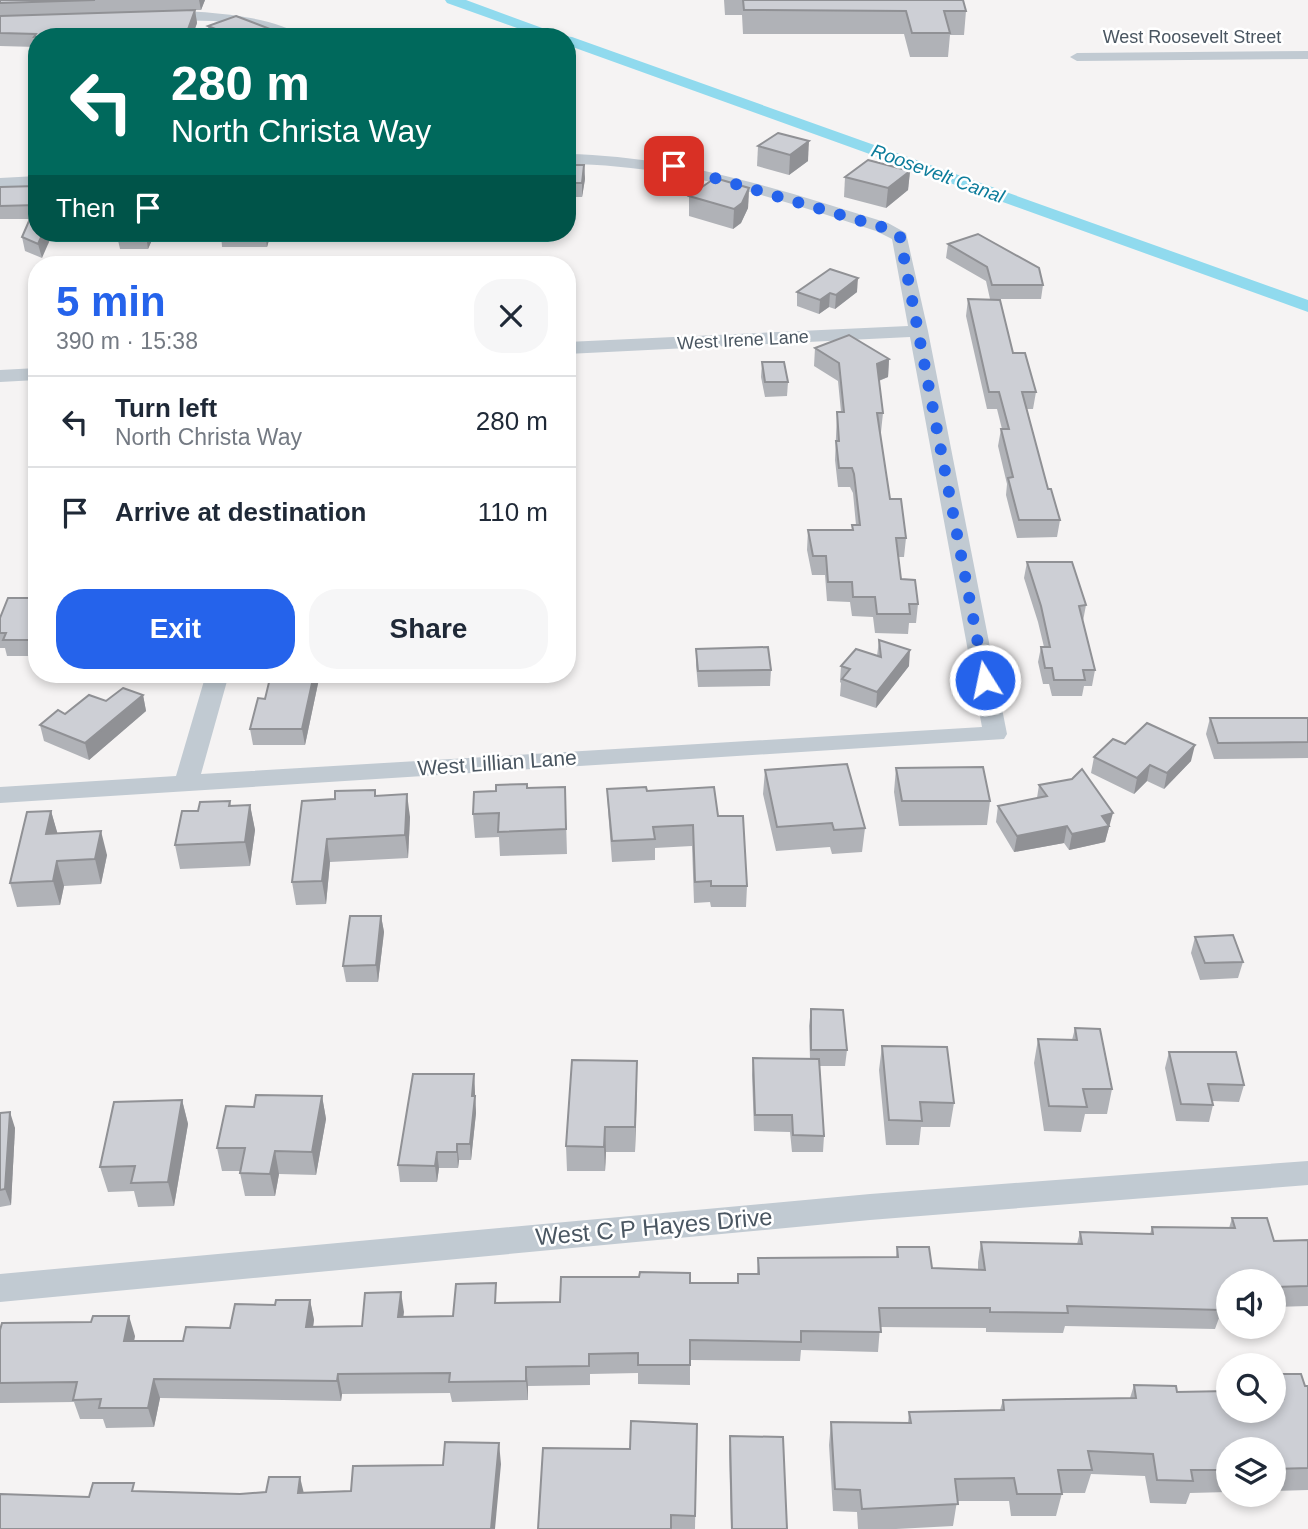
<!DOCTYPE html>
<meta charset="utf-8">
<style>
:root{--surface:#fff;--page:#f6f6f7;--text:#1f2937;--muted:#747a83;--line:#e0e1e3;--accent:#2563eb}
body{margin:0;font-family:Arial,sans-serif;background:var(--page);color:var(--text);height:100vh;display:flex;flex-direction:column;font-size:26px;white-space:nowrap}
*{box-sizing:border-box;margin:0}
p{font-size:23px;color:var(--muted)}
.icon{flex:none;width:38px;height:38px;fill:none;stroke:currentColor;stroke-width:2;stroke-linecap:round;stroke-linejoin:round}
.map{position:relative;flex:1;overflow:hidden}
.side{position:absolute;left:28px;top:256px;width:548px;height:427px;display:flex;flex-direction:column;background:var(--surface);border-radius:28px;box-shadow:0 4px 10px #0003}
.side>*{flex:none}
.top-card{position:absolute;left:28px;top:28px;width:548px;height:214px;border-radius:28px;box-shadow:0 4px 10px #0003;background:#00695c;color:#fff;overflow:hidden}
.controls{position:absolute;left:1216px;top:1269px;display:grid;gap:14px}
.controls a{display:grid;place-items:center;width:70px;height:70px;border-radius:50%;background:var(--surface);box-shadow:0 4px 10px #0003;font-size:35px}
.pin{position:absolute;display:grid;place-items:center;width:60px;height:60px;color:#fff;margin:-30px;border-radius:14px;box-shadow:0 4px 10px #0006}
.me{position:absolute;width:77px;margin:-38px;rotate:350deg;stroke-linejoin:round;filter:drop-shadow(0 0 5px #0008)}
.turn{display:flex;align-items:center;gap:24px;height:147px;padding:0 28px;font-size:32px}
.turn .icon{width:91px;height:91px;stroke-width:2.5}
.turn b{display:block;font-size:49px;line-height:60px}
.then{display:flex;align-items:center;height:66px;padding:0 28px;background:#0003;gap:14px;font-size:26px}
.round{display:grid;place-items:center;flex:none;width:74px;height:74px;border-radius:28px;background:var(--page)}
.head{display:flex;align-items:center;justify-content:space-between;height:119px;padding:0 28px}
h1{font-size:42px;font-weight:700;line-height:52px;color:var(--accent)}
.cta{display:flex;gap:14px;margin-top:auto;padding:14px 28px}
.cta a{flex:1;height:80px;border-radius:28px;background:var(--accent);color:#fff;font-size:28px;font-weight:700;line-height:80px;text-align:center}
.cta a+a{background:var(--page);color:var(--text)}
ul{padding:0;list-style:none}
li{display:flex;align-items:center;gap:21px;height:91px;padding:0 28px;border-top:2px solid var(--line)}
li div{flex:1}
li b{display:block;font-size:26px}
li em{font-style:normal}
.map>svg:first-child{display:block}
</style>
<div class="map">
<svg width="1308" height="1529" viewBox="0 0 1308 1529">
<rect width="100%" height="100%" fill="#f5f3f3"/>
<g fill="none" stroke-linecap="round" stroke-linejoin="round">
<polygon fill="#90daee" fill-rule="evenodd" points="445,0 466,0 564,36 572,37 1308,300 1308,312 567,45 567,37 542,37 447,3"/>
<g fill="#c1cad2" fill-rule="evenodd">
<path d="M181,11C211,12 279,17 302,37H281L246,26L214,21L163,20L156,16L163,12Z"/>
<polygon points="1308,51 1308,59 1077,61 1070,57 1077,53"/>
<path d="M567,154C679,156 782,190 888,223L906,233L928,331L1007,734L1004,739L0,803V787L176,776L206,674H229L201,774L982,727L910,337L567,354V342L908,326L892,239L876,231C772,197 677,165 567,164Z"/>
<polygon points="37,176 37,186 0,188 0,178"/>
<polygon points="37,368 37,380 0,382 0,370"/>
<polygon points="1308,1161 1308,1185 870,1220 0,1302 0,1274 870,1194"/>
</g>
</g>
<g fill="#b0b2b7">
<polygon points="0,0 205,0 201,10 195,10 197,23 192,37 37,37 37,50 36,47 0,46"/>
<polygon points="724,0 963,0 966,11 964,35 950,35 948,57 910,57 904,34 743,34 742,15 725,15"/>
<polygon points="208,26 283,37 209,37"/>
<polygon points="778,133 808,161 789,175 757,166 758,146"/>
<polygon points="567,165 584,165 585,179 582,197 567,197"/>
<polygon points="910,171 908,190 886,208 844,197 845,177"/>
<polygon points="37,186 42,258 25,251 22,237 30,219 0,219 0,187"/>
<polygon points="749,188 748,208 741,223 733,229 689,216 689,196"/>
<polygon points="155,233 148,249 120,249 117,236"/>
<polygon points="221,233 271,233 267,247 222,247"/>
<polygon points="948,244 1043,285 1041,299 990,299 986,281 946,258"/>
<polygon points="567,289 569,289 570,327 567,327"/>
<polygon points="797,292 857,292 835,309 829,307 819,314 797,306"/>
<polygon points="968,299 1013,353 1036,392 1033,409 1027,409 1048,489 1060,520 1057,537 1017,538 1006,495 1007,484 998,446 1001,429 1002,429 997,409 987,409 966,316"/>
<polygon points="815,348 889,359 888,377 879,381 883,413 881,432 880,432 890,499 906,538 904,557 898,557 901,579 918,604 916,623 909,623 908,634 875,633 873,617 852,616 850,602 827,601 825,575 812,575 807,550 808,530 852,530 852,525 856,525 853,493 850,487 838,487 835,460 837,412 841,412 838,381 814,366"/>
<polygon points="762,362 788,382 787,396 765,397 761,377"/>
<polygon points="1027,562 1086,605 1083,621 1095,670 1092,686 1084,686 1082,696 1052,696 1049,684 1043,684 1038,662 1041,647 1044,647 1038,622 1024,578"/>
<polygon points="37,598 37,656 7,656 5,648 0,648 0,618"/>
<polygon points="879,640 909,666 876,708 840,696 841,683 840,682 841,666 877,656"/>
<polygon points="696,649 771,670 770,686 698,687 696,665"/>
<polygon points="320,674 305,745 253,745 250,729 265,699"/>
<polygon points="143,695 146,711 89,760 44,741 40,725 65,714 106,701"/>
<polygon points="1210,718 1308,718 1308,758 1214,759 1206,734"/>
<polygon points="1125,744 1191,761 1164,789 1147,781 1134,794 1091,773 1094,757"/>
<polygon points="896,768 990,801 987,825 899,826 894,792"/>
<polygon points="765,770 865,828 862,852 832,854 830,847 776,851 763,794"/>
<polygon points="1039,785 1109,830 1108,830 1105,842 1069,850 1064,843 1014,852 996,822 998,806 1037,798"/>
<polygon points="565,787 567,854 500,856 499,837 475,838 473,814 496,791"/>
<polygon points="607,789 647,791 718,816 747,886 746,907 711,907 710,902 694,903 692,846 655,848 655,860 612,862 608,810"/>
<polygon points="375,790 376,795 410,817 408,858 330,862 326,904 296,905 292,882 335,799"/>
<polygon points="230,801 231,806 250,805 255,830 250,866 180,869 175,845 198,811"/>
<polygon points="51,811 57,833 107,855 101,884 64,886 60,905 17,907 10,883"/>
<polygon points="381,916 384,932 378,982 346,982 343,966"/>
<polygon points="1195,937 1243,962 1238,978 1200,980 1191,953"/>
<polygon points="811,1009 847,1050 845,1066 819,1066 824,1136 823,1152 792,1152 790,1132 754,1131 752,1075 753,1058 810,1059 809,1026"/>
<polygon points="1075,1028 1112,1089 1107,1114 1085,1114 1081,1132 1044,1131 1034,1063 1038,1039 1072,1040"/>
<polygon points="882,1046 954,1103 950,1127 921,1127 919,1145 886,1145 879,1070"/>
<polygon points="1169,1052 1244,1085 1239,1102 1212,1101 1213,1105 1209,1122 1176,1121 1165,1068"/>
<polygon points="637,1061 635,1152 606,1152 605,1171 567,1171 566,1146"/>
<polygon points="474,1074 476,1113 471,1160 459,1160 458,1168 439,1168 437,1182 400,1182 398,1165"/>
<polygon points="322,1096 326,1119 316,1175 279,1174 275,1196 245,1196 240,1173 240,1171 222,1171 217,1148"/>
<polygon points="182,1100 188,1124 174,1206 138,1207 134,1191 108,1192 100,1167"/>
<polygon points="0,1113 15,1128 11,1205 0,1207"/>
<polygon points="1232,1218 1274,1241 1308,1240 1308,1306 1274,1307 1274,1281 1228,1281 1228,1318 1219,1318 1215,1329 1065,1326 1063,1333 986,1332 986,1328 880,1327 878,1352 801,1350 800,1361 690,1360 690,1385 638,1384 638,1373 590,1374 590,1385 528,1386 528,1400 452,1402 450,1393 342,1394 341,1401 160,1398 154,1427 106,1428 103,1419 80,1419 74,1402 0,1403 0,1330 135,1336 134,1341 183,1341 230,1328 275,1305 310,1300 314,1320 313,1327 362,1326 401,1292 403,1317 453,1316 497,1302 560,1302 690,1283 738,1283 738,1274 757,1274 758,1258 896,1257 897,1247 932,1268 978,1269 978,1262 981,1242 1077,1244 1080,1232 1150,1234 1152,1227 1229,1228"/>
<polygon points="1276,1374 1305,1386 1308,1386 1308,1490 1274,1491 1274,1449 1228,1449 1228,1492 1190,1493 1186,1504 1150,1503 1145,1476 1091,1474 1085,1493 1062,1493 1056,1516 1011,1516 1009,1501 957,1501 953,1526 896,1529 858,1529 857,1512 833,1511 829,1445 831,1422 908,1423 909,1412 1000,1410 1003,1400 1130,1398 1134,1385 1177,1392 1228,1410 1274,1410 1274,1379"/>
<polygon points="697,1424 695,1529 538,1529 630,1449"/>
<polygon points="730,1436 787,1529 731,1529 729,1452"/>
</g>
<g fill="#909195">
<polygon points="199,0 205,0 201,10"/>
<polygon points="195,10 197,23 192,37 188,37 187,32"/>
<polygon points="809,141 808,161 789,175 790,155"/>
<polygon points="584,165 585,179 582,197 582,183"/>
<polygon points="910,171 908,190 886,208 888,188"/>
<polygon points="749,188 748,208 741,223 733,229 734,209"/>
<polygon points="43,233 53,233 42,258 38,244"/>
<polygon points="147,233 155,233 148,249 146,235"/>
<polygon points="265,233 271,233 267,247"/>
<polygon points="858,278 857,292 835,309 836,295"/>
<polygon points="830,293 829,307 819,314 820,300"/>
<polygon points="889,359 888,377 875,382 877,364"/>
<polygon points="910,650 909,666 876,708 877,692"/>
<polygon points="314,674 320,674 305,745 302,729"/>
<polygon points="143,695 146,711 89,760 85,743"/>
<polygon points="1195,745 1191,761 1164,789 1167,773"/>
<polygon points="1150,765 1147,781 1134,794 1137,778"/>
<polygon points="407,794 410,817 408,858 405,835"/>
<polygon points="250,805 255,830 250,866 245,842"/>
<polygon points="51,811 58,835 46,834"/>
<polygon points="1113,813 1105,842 1069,850 1072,834 1102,816"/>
<polygon points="1067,826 1064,843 1014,852 1017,836"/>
<polygon points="101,831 107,855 101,884 95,859"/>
<polygon points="327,839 330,862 326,904 322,881"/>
<polygon points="57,861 64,886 60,905 53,881"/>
<polygon points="381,916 384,932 378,982 376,965"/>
<polygon points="637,1061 637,1085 635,1152 635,1127"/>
<polygon points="474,1074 476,1113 471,1160 470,1144"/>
<polygon points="322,1096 326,1119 316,1175 312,1152"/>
<polygon points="182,1100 188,1124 174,1206 168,1182"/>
<polygon points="10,1112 15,1128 11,1205 5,1189"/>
<polygon points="605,1127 606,1152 605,1171 604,1147"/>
<polygon points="457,1144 459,1160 458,1168 457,1152"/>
<polygon points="275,1151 279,1174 275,1196 270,1174"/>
<polygon points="437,1152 439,1168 437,1182 435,1166"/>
<polygon points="401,1292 404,1312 401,1336 398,1317"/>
<polygon points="310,1300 314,1320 310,1346 306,1327"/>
<polygon points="129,1316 135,1336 130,1360 124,1341"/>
<polygon points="526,1367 528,1386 528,1400 526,1381"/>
<polygon points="338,1374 342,1394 341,1401 337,1381"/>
<polygon points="154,1379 160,1398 154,1427 148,1408"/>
<polygon points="499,1443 501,1464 495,1529 491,1529"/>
<polygon points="300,1477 305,1498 298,1493"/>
</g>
<g fill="#cdcfd5" stroke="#909195" stroke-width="2">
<polygon points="0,0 95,0 0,3"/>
<polygon points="743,0 963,0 966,11 944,11 950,33 912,33 906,11 744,10"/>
<polygon points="195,10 187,32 34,37 36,34 0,33 0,16"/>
<polygon points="236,16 283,34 276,37 235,37 208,26"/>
<polygon points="778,133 809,141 790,155 758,146"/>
<polygon points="868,160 910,171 888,188 845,177"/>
<polygon points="567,165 584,165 582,183 567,183"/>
<polygon points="715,178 749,188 742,203 734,209 689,196"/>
<polygon points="37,186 37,233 43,233 38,244 22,237 36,205 0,206 0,187"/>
<polygon points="118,233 147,233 146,235 117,236"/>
<polygon points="978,234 1039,268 1043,285 992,285 987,267 948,244"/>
<polygon points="378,262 412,262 411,264 378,264"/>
<polygon points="830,269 858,278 836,295 830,293 820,300 797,292"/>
<polygon points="567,289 569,289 570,312 567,312"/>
<polygon points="968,299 1000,300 1013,353 1025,353 1036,392 1022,392 1048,489 1051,489 1060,520 1019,520 1008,478 1013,477 1001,429 1009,429 999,392 989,392"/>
<polygon points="849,335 889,359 877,364 883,413 877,413 890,499 901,499 906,538 896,538 901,579 915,580 918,604 909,604 910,614 877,614 875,597 853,597 852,582 828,582 826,556 813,556 808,530 853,530 852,525 860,525 854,474 852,468 839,468 836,441 839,441 837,412 844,412 839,363 815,348"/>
<polygon points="762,362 784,362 788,382 765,382"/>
<polygon points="1027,562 1072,562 1086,605 1079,606 1095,670 1083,670 1085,680 1054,680 1052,668 1045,668 1041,647 1050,647 1041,606"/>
<polygon points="8,598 37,598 37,640 3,640 6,633 0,633 0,618"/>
<polygon points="879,640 910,650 877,692 842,679 850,669 841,666 856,649 881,657"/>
<polygon points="768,647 771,670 698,671 696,649"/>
<polygon points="271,674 314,674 302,729 250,729 258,698 265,699"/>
<polygon points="123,688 143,695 85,743 40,725 58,710 65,714 89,695 106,701"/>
<polygon points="1210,718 1308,718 1308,742 1218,743"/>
<polygon points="1147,723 1195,745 1167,773 1150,765 1137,778 1094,757 1113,739 1125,744"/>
<polygon points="847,764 865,828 834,830 832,823 777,827 765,770"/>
<polygon points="983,767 990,801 902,801 896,768"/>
<polygon points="1082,769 1113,813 1102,816 1109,826 1072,834 1067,826 1017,836 998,806 1047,796 1039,785 1072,779"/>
<polygon points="527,784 527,788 565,787 566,829 498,832 499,813 473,814 474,792 496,791 496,785"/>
<polygon points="646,787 647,791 714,787 718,816 743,816 747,886 711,886 711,881 695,882 693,825 653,827 655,839 612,841 607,789"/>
<polygon points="375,790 375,796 407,794 405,835 327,839 322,881 292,882 302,801 335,799 335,791"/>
<polygon points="230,801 229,806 250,805 245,842 175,845 182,811 198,811 200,802"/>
<polygon points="51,811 46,834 101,831 95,859 57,861 53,881 10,883 27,812"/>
<polygon points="350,916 381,916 376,965 343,966"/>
<polygon points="1233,935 1243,962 1205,963 1195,937"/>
<polygon points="811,1009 843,1010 847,1050 811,1050"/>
<polygon points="1075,1028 1100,1029 1112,1089 1083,1089 1087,1107 1049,1106 1038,1039 1077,1040"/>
<polygon points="882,1046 947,1047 954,1103 920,1102 922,1121 889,1120"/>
<polygon points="1169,1052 1236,1052 1244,1085 1208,1084 1213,1105 1181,1104"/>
<polygon points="753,1058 819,1059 824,1136 793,1135 792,1115 755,1115"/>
<polygon points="572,1060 637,1061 635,1127 605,1127 604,1147 566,1146"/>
<polygon points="413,1074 474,1074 472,1096 475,1096 470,1144 457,1144 457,1152 437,1152 435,1166 398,1165"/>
<polygon points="256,1095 322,1096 312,1152 275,1151 270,1174 240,1173 245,1148 217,1148 226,1106 254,1107"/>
<polygon points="182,1100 168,1182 131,1183 135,1166 100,1167 114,1102"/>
<polygon points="10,1112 5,1189 0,1190 0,1113"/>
<polygon points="1232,1218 1267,1218 1274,1241 1308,1240 1308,1286 1274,1287 1274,1281 1228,1281 1228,1298 1219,1298 1222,1310 1067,1306 1068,1313 990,1312 990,1308 879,1308 881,1332 801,1331 801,1342 690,1340 690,1365 638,1365 638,1353 589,1354 589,1366 526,1367 526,1381 449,1382 450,1373 338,1374 337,1381 154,1379 148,1408 99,1408 101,1399 73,1400 77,1382 0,1383 0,1330 2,1323 91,1322 93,1316 129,1316 124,1341 183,1341 186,1327 230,1328 235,1304 275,1305 276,1300 310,1300 306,1327 362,1326 365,1293 401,1292 398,1317 453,1316 456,1284 496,1283 495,1303 560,1302 561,1277 639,1277 640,1272 690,1273 690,1283 738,1283 738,1274 759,1274 758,1258 898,1257 897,1247 929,1247 932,1268 985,1270 981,1242 1082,1244 1080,1232 1153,1234 1152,1227 1235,1228"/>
<polygon points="1276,1374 1301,1374 1305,1386 1308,1386 1308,1468 1274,1469 1274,1449 1228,1449 1228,1470 1191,1470 1193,1481 1157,1480 1153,1454 1088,1451 1092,1470 1058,1470 1062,1494 1017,1494 1014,1478 955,1479 958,1504 862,1509 860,1490 835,1489 831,1422 911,1423 909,1412 1004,1410 1003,1400 1136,1398 1134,1385 1176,1386 1177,1392 1228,1391 1228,1410 1274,1410 1274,1399 1283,1399"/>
<polygon points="631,1421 697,1424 695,1516 671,1515 671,1529 538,1529 543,1448 630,1449"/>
<polygon points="730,1436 783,1437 787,1529 732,1529"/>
<polygon points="445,1442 499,1443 491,1529 0,1529 0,1494 89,1497 93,1483 134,1483 132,1491 240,1494 266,1492 269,1477 300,1477 298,1493 351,1491 353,1466 443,1465"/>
</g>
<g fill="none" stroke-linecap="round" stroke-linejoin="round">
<polyline stroke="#2563eb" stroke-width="12" stroke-dasharray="0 21.6" points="674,166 882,227 900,237 985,680"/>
</g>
<g text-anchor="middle" stroke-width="5" stroke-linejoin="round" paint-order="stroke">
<g font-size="18" fill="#4a5661" stroke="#fff">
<text x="1192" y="43">West Roosevelt Street</text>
<text transform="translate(743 340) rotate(-3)" y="6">West Irene Lane</text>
</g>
<g font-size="19" font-style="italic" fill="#0c7c9b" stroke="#fff">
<text transform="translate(938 173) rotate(20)" y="7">Roosevelt Canal</text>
</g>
<g font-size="21" fill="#4a5661" stroke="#fff">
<text transform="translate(497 763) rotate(-4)" y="7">West Lillian Lane</text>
</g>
<g font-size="24" fill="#4a5661" stroke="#fff">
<text transform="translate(654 1227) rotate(-5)" y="8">West C P Hayes Drive</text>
</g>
</g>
</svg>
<div class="controls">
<a><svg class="icon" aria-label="sound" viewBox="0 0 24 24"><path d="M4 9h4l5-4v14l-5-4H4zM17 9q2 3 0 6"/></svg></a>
<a><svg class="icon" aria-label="search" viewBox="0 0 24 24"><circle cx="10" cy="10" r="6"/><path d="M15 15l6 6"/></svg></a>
<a><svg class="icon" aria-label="layers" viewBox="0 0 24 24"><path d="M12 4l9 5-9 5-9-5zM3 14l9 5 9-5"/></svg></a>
</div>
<div class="pin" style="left:674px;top:166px;background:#d93025"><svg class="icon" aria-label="arrive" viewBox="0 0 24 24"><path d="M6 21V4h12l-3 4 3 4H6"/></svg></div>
<svg class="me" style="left:985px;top:680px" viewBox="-20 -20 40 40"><circle r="17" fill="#2563eb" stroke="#fff" stroke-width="3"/><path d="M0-11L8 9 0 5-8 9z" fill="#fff"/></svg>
<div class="top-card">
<div class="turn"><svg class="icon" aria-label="left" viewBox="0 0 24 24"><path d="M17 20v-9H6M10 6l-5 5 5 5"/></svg><div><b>280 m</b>North Christa Way</div></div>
<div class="then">Then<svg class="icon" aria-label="arrive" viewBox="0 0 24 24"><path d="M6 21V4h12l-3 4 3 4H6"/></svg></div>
</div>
<section class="side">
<div class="head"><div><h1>5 min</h1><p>390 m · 15:38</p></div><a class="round"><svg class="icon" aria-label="close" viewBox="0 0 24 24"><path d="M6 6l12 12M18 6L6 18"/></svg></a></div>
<ul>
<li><svg class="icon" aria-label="left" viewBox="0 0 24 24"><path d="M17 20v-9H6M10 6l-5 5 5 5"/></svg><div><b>Turn left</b><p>North Christa Way</p></div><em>280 m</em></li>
<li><svg class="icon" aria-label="arrive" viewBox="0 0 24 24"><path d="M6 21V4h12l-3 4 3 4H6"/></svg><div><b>Arrive at destination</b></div><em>110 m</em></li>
</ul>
<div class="cta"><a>Exit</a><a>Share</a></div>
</section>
</div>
